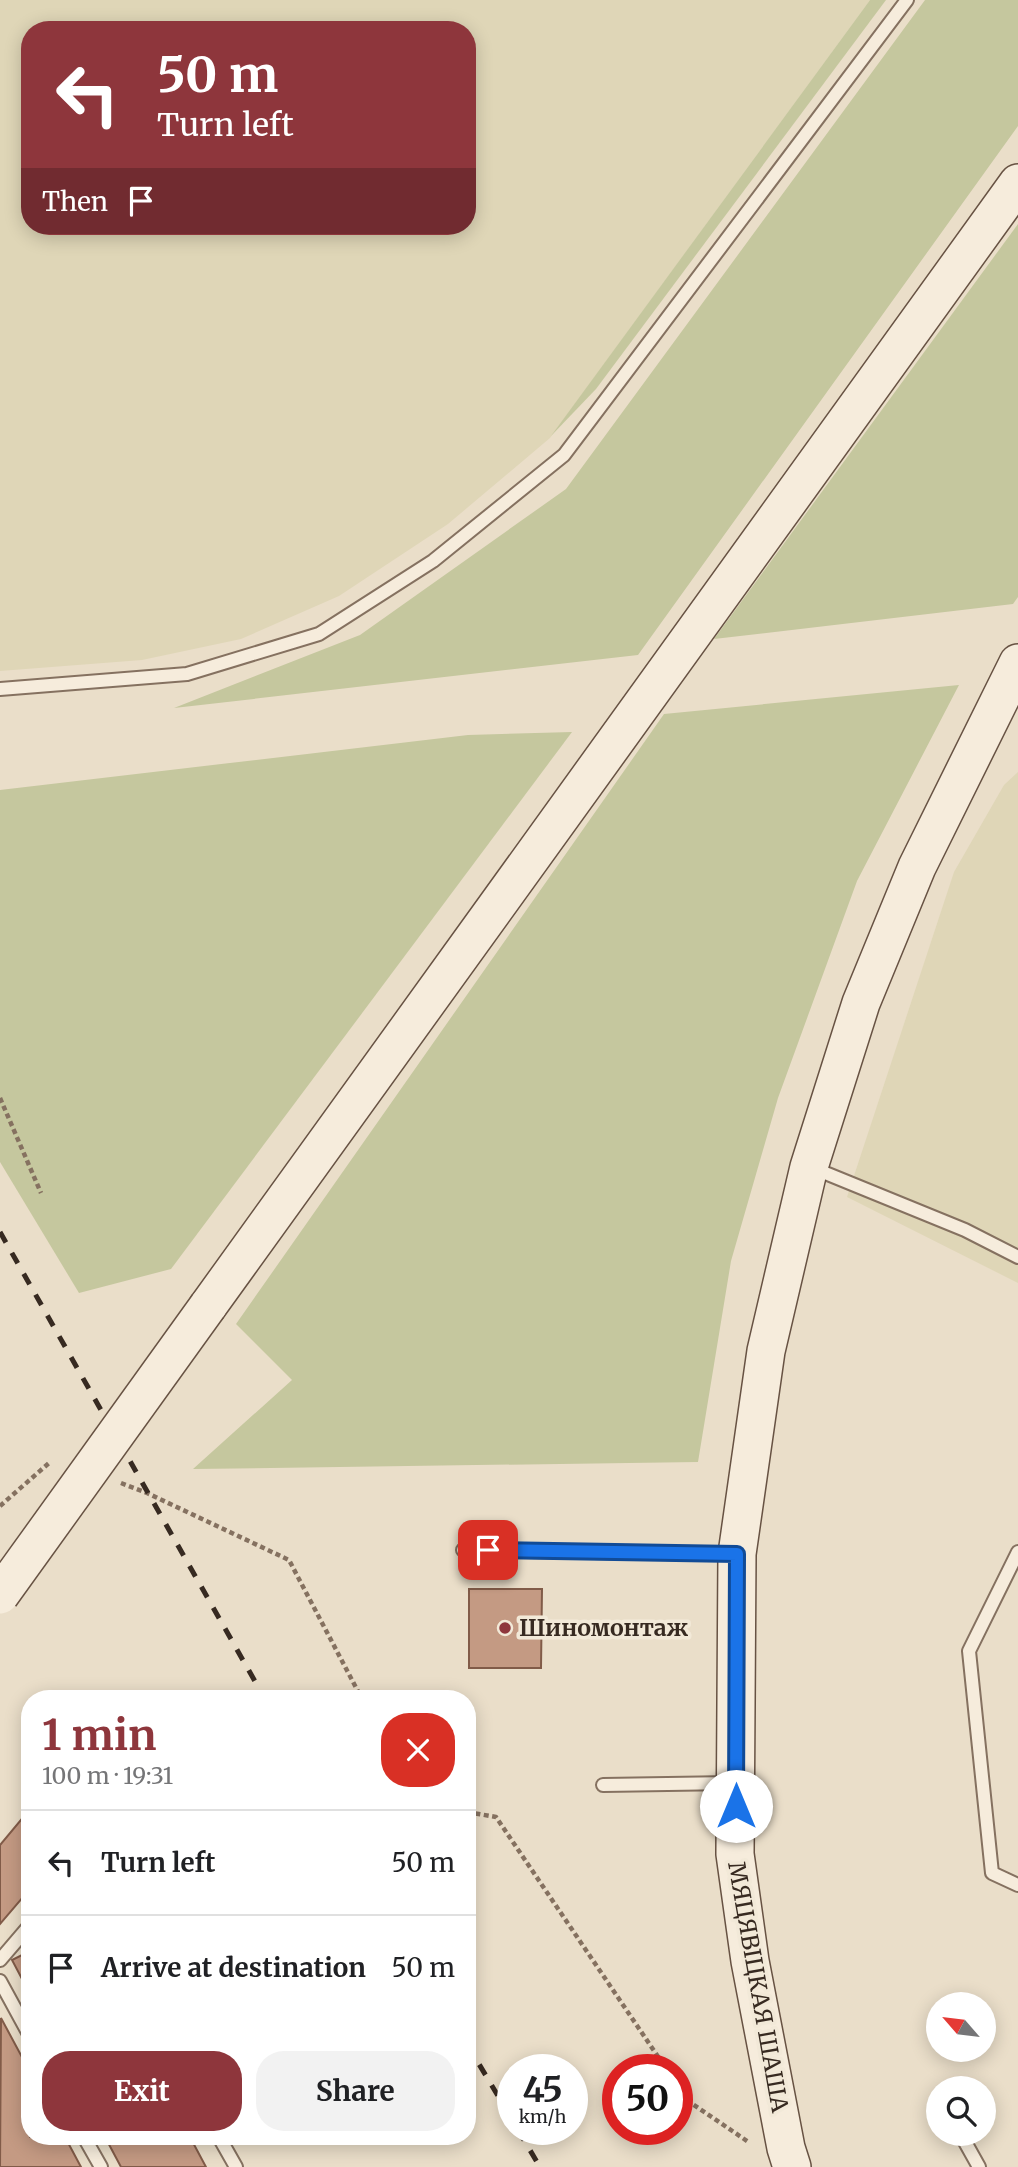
<!DOCTYPE html>
<meta charset="utf-8">
<style>
:root{--surface:#fff;--page:#f2f2f2;--text:#202124;--muted:#757577;--line:#e0e0e0;--accent:#8e363c}
body{margin:0;font-family:Merriweather,serif;background:var(--page);color:var(--text);height:100vh;display:flex;flex-direction:column;font-size:26px;white-space:nowrap}
*{box-sizing:border-box;margin:0}
p{font-size:23px;color:var(--muted)}
.icon{flex:none;width:38px;height:38px;fill:none;stroke:currentColor;stroke-width:2;stroke-linecap:round;stroke-linejoin:round}
.map{position:relative;flex:1;overflow:hidden}
.sheet{position:absolute;left:21px;top:1690px;width:455px;height:455px;display:flex;flex-direction:column;background:var(--surface);border-radius:28px;box-shadow:0 4px 18px #0003}
.sheet>*{flex:none}
.top-card{position:absolute;left:21px;top:21px;width:455px;height:214px;border-radius:28px;box-shadow:0 4px 18px #0003;background:#8e363c;color:#fff;overflow:hidden}
.needle{width:46px;rotate:298deg}
.tools{position:absolute;left:926px;top:1992px;display:grid;gap:14px}
.tools a{display:grid;place-items:center;width:70px;height:70px;border-radius:50%;background:var(--surface);box-shadow:0 4px 18px #0003;font-size:35px}
.speed{position:absolute;left:497px;top:2054px;display:flex;gap:14px;font-size:35px;font-weight:700;text-align:center}
.speed>*{display:grid;place-content:center;width:91px;height:91px;border-radius:50%;background:var(--surface);box-shadow:0 4px 18px #0003;line-height:1}
.speed small{font-size:18px;font-weight:400}
.speed .limit{border:10px solid #d22;background:#fff;color:#111}
.pin{position:absolute;display:grid;place-items:center;width:60px;height:60px;color:#fff;margin:-30px;border-radius:14px;box-shadow:0 4px 10px #0006}
.me{position:absolute;width:77px;margin:-38px;rotate:0deg;stroke-linejoin:round;filter:drop-shadow(0 0 5px #0008)}
.turn{display:flex;align-items:center;gap:24px;height:147px;padding:0 21px;font-size:32px}
.turn .icon{width:91px;height:91px;stroke-width:2.5}
.turn b{display:block;font-size:49px;line-height:60px}
.then{display:flex;align-items:center;height:66px;padding:0 21px;background:#0003;gap:14px;font-size:26px}
.round{display:grid;place-items:center;flex:none;width:74px;height:74px;border-radius:28px;background:var(--page)}
.summary{display:flex;align-items:center;justify-content:space-between;height:119px;padding:0 21px}
h1{font-size:42px;font-weight:700;line-height:52px;color:var(--accent)}
.action{display:flex;gap:14px;margin-top:auto;padding:14px 21px}
.action a{flex:1;height:80px;border-radius:28px;background:var(--accent);color:#fff;font-size:28px;font-weight:700;line-height:80px;text-align:center}
.action a+a{background:var(--page);color:var(--text)}
ul{padding:0;list-style:none}
li{display:flex;align-items:center;gap:21px;height:105px;padding:0 21px;border-top:2px solid var(--line)}
li div{flex:1}
li b{display:block;font-size:26px}
li em{font-style:normal}
.map>svg:first-child{display:block}
</style>
<div class="map">
<svg width="1018" height="2167" viewBox="0 0 1018 2167">
<rect width="100%" height="100%" fill="#eadec9"/>
<g fill="#dfd6b7" fill-rule="evenodd">
<path d="M0,0H870L550,438L448,524L339,596L241,639L142,660L0,671ZM30,30H467V226H30Z"/>
<polygon points="1018,772 1018,1283 847,1197 954,872 1004,785"/>
</g>
<g fill="#c5c79e">
<polygon points="870,0 886,0 596,389 551,436"/>
<polygon points="925,0 1018,0 1018,126 638,655 174,708 360,635 566,489"/>
<polygon points="1018,224 1018,597 1013,604 714,639"/>
<polygon points="959,685 857,881 778,1098 731,1261 698,1462 193,1469 292,1380 236,1324 664,714"/>
<polygon points="572,732 171,1269 79,1293 0,1162 0,790 468,735"/>
</g>
<g fill="#c49a83" stroke="#815b48" stroke-width="2">
<polygon points="469,1589 542,1589 541,1668 469,1668"/>
<polygon points="30,1809 30,1889 0,1924 0,1845"/>
<polygon points="30,1951 30,1994 12,1960"/>
<polygon points="1,2018 30,2072 30,2137 65,2137 81,2167 0,2167"/>
<polygon points="105,2137 190,2137 206,2167 121,2167"/>
</g>
<g fill="none" stroke-linecap="round" stroke-linejoin="round">
<g stroke="#857160" stroke-width="16">
<g id="lane">
<polyline points="0,689 187,674 319,634 433,561 564,455 907,0"/>
<polyline points="813,1168 965,1230 1018,1257"/>
<polyline points="463,1550 733,1554"/>
<polyline points="1018,1552 969,1651 992,1873 1018,1885"/>
<polyline points="603,1785 732,1783"/>
<polyline points="0,1960 30,1925"/>
<polyline points="0,1981 30,2036"/>
<polyline points="960,2133 979,2167"/>
<polyline points="84,2137 101,2167"/>
<polyline points="219,2137 236,2167"/>
</g>
</g>
<g stroke="#675243" stroke-width="40">
<g id="secondary">
<polyline points="208,1306 1018,183"/>
<polyline points="792,2167 786,2148 750,1961 735,1854 737,1554 766,1351 809,1167 861,1003 917,867 1018,663"/>
</g>
</g>
<g stroke="#857160" stroke-width="4.5" stroke-dasharray="5 3.5" stroke-linecap="butt">
<polyline points="0,1098 41,1193"/>
<polyline points="121,1483 147,1493 289,1560 362,1699"/>
<polyline points="0,1506 49,1463"/>
<polyline points="467,1812 496,1817 667,2070"/>
<polyline points="677,2086 688,2101 750,2143"/>
</g>
<use href="#lane" stroke="#f6ecdc" stroke-width="12"/>
<use href="#secondary" stroke="#f6ecdc" stroke-width="37"/>
<g stroke="#372a21" stroke-width="5" stroke-dasharray="12 12" stroke-linecap="butt">
<polyline points="0,1232 265,1699"/>
<polyline points="467,2044 513,2121"/>
<polyline points="518,2130 540,2167"/>
</g>
<g stroke="#675243" stroke-width="40" stroke-linecap="butt">
<polyline id="secondary-bridge" points="0,1595 208,1306"/>
</g>
<use href="#secondary-bridge" stroke="#f6ecdc" stroke-width="37"/>
</g>
<g fill="none" stroke-linecap="round" stroke-linejoin="round">
<g stroke="#114b97" stroke-width="18">
<polyline id="route" points="488,1550 737,1554 736,1806"/>
</g>
<use href="#route" stroke="#1a73e8" stroke-width="12"/>
</g>
<circle fill="#8e363c" stroke="#f2e9d8" stroke-width="2.5" cx="505" cy="1628" r="7"/>
<g text-anchor="middle" stroke-width="7" stroke-linejoin="round" paint-order="stroke">
<g font-size="23" font-weight="bold" fill="#372a21" stroke="#f2e9d8" text-anchor="start">
<text x="519" y="1636">Шиномонтаж</text>
</g>
<g font-size="23" fill="#372a21" stroke="#f2e9d8">
<text transform="translate(758 1987) rotate(80)" y="8">МЯЦЯВІЦКАЯ ШАША</text>
</g>
</g>
</svg>
<div class="tools">
<a><svg class="needle" viewBox="-14 -14 28 28"><path d="M0-13l5 13h-10z" fill="#e53935"/><path d="M0 13l5-13h-10z" fill="#757577"/></svg></a>
<a><svg class="icon" aria-label="search" viewBox="0 0 24 24"><circle cx="10" cy="10" r="6"/><path d="M15 15l6 6"/></svg></a>
</div>
<div class="speed"><div>45<small>km/h</small></div><div class="limit">50</div></div>
<div class="pin" style="left:488px;top:1550px;background:#d93025"><svg class="icon" aria-label="arrive" viewBox="0 0 24 24"><path d="M6 21V4h12l-3 4 3 4H6"/></svg></div>
<svg class="me" style="left:736px;top:1806px" viewBox="-20 -20 40 40"><circle r="19" fill="#fff"/><path d="M0-13L10 11 0 6-10 11z" fill="#1a73e8"/></svg>
<div class="top-card">
<div class="turn"><svg class="icon" aria-label="left" viewBox="0 0 24 24"><path d="M17 20v-9H6M10 6l-5 5 5 5"/></svg><div><b>50 m</b>Turn left</div></div>
<div class="then">Then<svg class="icon" aria-label="arrive" viewBox="0 0 24 24"><path d="M6 21V4h12l-3 4 3 4H6"/></svg></div>
</div>
<section class="sheet">
<div class="summary"><div><h1>1 min</h1><p>100 m · 19:31</p></div><a class="round" style="background:#d93025;color:#fff"><svg class="icon" aria-label="close" viewBox="0 0 24 24"><path d="M6 6l12 12M18 6L6 18"/></svg></a></div>
<ul>
<li><svg class="icon" aria-label="left" viewBox="0 0 24 24"><path d="M17 20v-9H6M10 6l-5 5 5 5"/></svg><div><b>Turn left</b></div><em>50 m</em></li>
<li><svg class="icon" aria-label="arrive" viewBox="0 0 24 24"><path d="M6 21V4h12l-3 4 3 4H6"/></svg><div><b>Arrive at destination</b></div><em>50 m</em></li>
</ul>
<div class="action"><a>Exit</a><a>Share</a></div>
</section>
</div>
